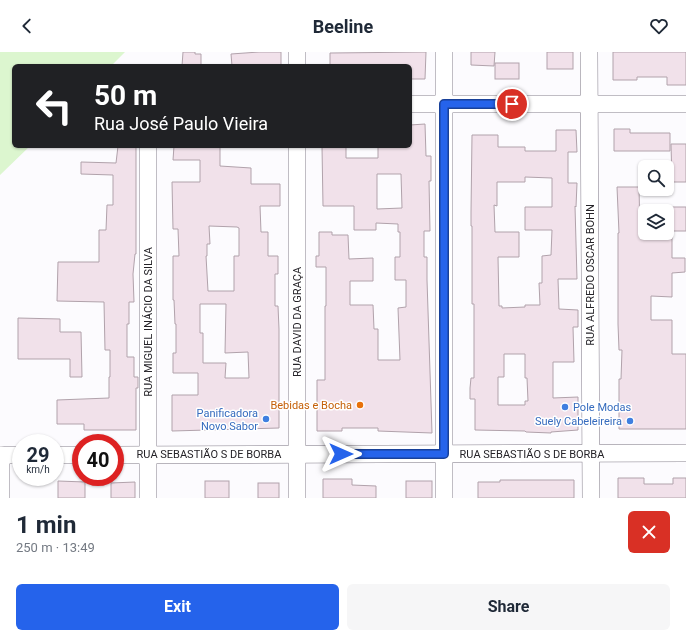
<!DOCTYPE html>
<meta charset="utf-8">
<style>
:root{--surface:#fff;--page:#f6f6f7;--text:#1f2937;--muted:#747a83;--accent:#2563eb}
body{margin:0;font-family:Roboto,sans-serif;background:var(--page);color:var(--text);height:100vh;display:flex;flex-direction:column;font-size:15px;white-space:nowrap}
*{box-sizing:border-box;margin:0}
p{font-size:13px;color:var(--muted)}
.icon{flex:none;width:22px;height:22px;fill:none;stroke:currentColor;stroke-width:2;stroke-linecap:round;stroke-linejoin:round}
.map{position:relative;height:446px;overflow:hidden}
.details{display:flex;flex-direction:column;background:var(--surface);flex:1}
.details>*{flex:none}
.banner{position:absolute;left:12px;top:12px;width:400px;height:84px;border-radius:6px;box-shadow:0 1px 3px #0004;background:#202124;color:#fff;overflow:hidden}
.tools{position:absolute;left:638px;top:108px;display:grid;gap:8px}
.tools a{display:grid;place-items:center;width:36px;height:36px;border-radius:6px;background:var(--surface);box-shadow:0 1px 3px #0004;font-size:20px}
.speed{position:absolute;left:12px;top:382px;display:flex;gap:8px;font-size:20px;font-weight:700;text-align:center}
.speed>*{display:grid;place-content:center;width:52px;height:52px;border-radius:50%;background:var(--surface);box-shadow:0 1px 3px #0004;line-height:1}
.speed small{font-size:10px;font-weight:400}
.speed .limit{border:6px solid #d22;background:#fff;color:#111}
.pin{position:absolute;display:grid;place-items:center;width:34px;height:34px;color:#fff;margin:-17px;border:2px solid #fff;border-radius:50%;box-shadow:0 1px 4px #0007}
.me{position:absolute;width:44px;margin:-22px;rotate:90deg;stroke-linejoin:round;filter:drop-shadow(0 0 3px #0008)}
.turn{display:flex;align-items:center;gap:14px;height:84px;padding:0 16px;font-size:18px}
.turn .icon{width:52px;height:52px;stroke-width:2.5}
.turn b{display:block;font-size:28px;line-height:34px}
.round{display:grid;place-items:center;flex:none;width:42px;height:42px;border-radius:6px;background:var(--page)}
.overview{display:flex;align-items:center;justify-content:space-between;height:68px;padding:0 16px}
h1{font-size:24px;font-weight:700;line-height:30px}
.action{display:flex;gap:8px;margin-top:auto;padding:8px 16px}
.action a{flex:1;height:46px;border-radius:6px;background:var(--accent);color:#fff;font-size:16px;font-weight:700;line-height:46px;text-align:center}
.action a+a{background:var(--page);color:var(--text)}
header{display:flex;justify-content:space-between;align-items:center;height:52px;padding:0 16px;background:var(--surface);font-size:18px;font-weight:700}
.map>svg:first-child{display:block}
</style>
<header><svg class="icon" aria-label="back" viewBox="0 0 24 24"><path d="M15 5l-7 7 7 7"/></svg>Beeline<svg class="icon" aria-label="heart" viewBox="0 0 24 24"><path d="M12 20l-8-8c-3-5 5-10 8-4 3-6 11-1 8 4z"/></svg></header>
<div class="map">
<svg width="686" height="446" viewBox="0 0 686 446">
<rect width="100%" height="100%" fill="#fcfbfe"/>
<polygon fill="#dcf6cf" points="0,0 125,0 111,14 14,14 14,94 30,94 0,123"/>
<g fill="#f1e1ea" stroke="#b1a2ab" fill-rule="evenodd">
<polygon points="183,0 195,0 195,2 201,2 201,14 182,14"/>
<polygon points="259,0 281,0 281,14 232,14 231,2"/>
<polygon points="426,0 425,27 410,27 410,14 330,14 330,1"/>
<polygon points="471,0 495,0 494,14 471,13"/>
<rect x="547" y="0" width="26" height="17"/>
<polygon points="613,0 686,0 686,33 667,33 667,25 637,25 637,28 613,28"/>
<rect x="495" y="11" width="24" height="16"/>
<path d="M425,72L426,104H431V129H429L430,179H424V205H427V228L432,381L378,379V376H342V379H317V328H325V254H326V215H316V204H319V180H332V183H348L349,207L373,206V229H350V253H373L374,277H378V308H400L398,256L406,255V228H395V205H400V180H398V172L376,171V178H354V154H323L322,95L346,94V106H378V94H410V73ZM377,122H401L402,156L377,157Z"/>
<polygon points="614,77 630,77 630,81 670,81 670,99 614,99"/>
<path d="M556,78H576L577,100H568V131H577L576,155L575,154L577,227H558L559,257L578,258V275H573L574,310H553V346L578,345V378L551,380V381L526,380L525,379L475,378V347H470V336L471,326H474V252H472V174H471V160L472,83H498V95H525V99H556ZM525,125L552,126V155H525V178H552L551,203L542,204V231H539L540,253H525V255L502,256V254H499L498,205H519V180H495L494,153L497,154V130H525ZM504,302H525V326H527L528,349H525V353H498V325H504Z"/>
<polygon points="671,92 686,92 686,130 672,130"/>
<polygon points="118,94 136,94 136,202 135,202 133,222 134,250 129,250 129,272 127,272 127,305 134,305 134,325 138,325 138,336 136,336 136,378 84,378 84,372 57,372 57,348 109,346 109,325 110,325 110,298 105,298 104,250 57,249 58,210 99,210 99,178 106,178 107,153 113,153 113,123 81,122 81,110 116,111"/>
<path d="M174,94H220V114L251,116V132H280V154H260L261,180H268V204H278V222H275V254H278L279,277V376L172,379V343H198V321H173V301H176V272H175L174,248H173V204H179L178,177H173L172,130H200V108H173ZM209,174L237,175L239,176V204H234V239H208L206,204H207V192H210ZM200,252H226L225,301L248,300L249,326H225L226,311H203V281H200Z"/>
<polygon points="617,135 639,135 640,181 672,181 672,206 685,206 685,220 672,221 672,245 651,244 651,268 672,268 672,302 686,302 686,377 619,377 619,327 621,327 622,298 619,298 618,272 618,181 619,181"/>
<rect x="672" y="155" width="14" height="24"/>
<polygon points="18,266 60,267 60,280 81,280 82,325 70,325 70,307 18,307"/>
<polygon points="618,426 644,426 644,432 673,432 673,426 686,426 686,446 618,446"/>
<polygon points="323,427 352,427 352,433 376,434 376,446 323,446"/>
<polygon points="500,428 574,428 574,446 478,446 478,430 500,430"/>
<polygon points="58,429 85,430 85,446 58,446"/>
<rect x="205" y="429" width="24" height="17"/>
<rect x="406" y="429" width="26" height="17"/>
<polygon points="135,430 135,446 111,446 111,431"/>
<rect x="258" y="431" width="21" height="15"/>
</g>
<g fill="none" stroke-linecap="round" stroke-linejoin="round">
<g stroke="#817b88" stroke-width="18">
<g id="minor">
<polyline points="589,0 591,446"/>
<polyline points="297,14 297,0"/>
<polyline points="410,52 686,52"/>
<polyline points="0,403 21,403"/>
<polyline points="55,403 81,403"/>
<polyline points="115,403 686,401"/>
<polyline points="1,446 1,403"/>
<polyline points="148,446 148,94"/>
<polyline points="297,446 297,94"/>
<polyline points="444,446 444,0"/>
</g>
</g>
<use href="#minor" stroke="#fff" stroke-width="17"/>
</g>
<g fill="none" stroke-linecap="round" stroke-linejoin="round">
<g stroke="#184099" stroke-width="10">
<polyline id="route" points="341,402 444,402 444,52 512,52"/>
</g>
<use href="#route" stroke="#2563eb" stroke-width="7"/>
</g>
<circle fill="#e8710a" stroke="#fff" stroke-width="1.5" cx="360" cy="353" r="4"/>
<g fill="#3f7fe0" stroke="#fff" stroke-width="1.5">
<circle cx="565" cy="355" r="4"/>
<circle cx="266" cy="367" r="4"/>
<circle cx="630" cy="369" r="4"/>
</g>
<g text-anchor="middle" stroke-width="3" stroke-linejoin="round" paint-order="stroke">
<g font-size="11" fill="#252328" stroke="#fff">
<text transform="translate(590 223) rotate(-90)" y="4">RUA ALFREDO OSCAR BOHN</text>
<text transform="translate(148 270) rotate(-90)" y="4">RUA MIGUEL INÁCIO DA SILVA</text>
<text transform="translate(297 270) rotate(-90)" y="4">RUA DAVID DA GRAÇA</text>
<text x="209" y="406">RUA SEBASTIÃO S DE BORBA</text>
<text x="532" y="406">RUA SEBASTIÃO S DE BORBA</text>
</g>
<g font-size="11" fill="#c56008" stroke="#fff" text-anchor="end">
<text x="352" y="357">Bebidas e Bocha</text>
</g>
<g font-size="11" fill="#366cbe" stroke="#fff" text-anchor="end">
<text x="573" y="359" text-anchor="start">Pole Modas</text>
<text x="258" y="365">Panificadora<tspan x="258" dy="13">Novo Sabor</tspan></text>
<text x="622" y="373">Suely Cabeleireira</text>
</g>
</g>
</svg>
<div class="tools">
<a><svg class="icon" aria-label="search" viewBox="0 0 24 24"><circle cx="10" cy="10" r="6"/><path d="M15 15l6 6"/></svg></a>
<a><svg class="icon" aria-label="layers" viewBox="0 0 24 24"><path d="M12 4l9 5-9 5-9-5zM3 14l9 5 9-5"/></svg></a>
</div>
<div class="speed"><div>29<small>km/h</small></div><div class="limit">40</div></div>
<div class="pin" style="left:512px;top:52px;background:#d93025"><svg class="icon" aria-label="arrive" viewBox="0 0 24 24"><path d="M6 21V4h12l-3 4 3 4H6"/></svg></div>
<svg class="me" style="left:341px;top:402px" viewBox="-20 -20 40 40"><path d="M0-17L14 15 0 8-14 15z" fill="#2563eb" stroke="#fff" stroke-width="4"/></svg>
<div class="banner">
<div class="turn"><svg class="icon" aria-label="left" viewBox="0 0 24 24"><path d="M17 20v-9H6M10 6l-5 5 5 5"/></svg><div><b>50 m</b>Rua José Paulo Vieira</div></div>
</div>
</div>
<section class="details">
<div class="overview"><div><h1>1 min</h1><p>250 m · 13:49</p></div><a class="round" style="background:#d93025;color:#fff"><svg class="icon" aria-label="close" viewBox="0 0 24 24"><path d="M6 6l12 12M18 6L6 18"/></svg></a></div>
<div class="action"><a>Exit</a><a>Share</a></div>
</section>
